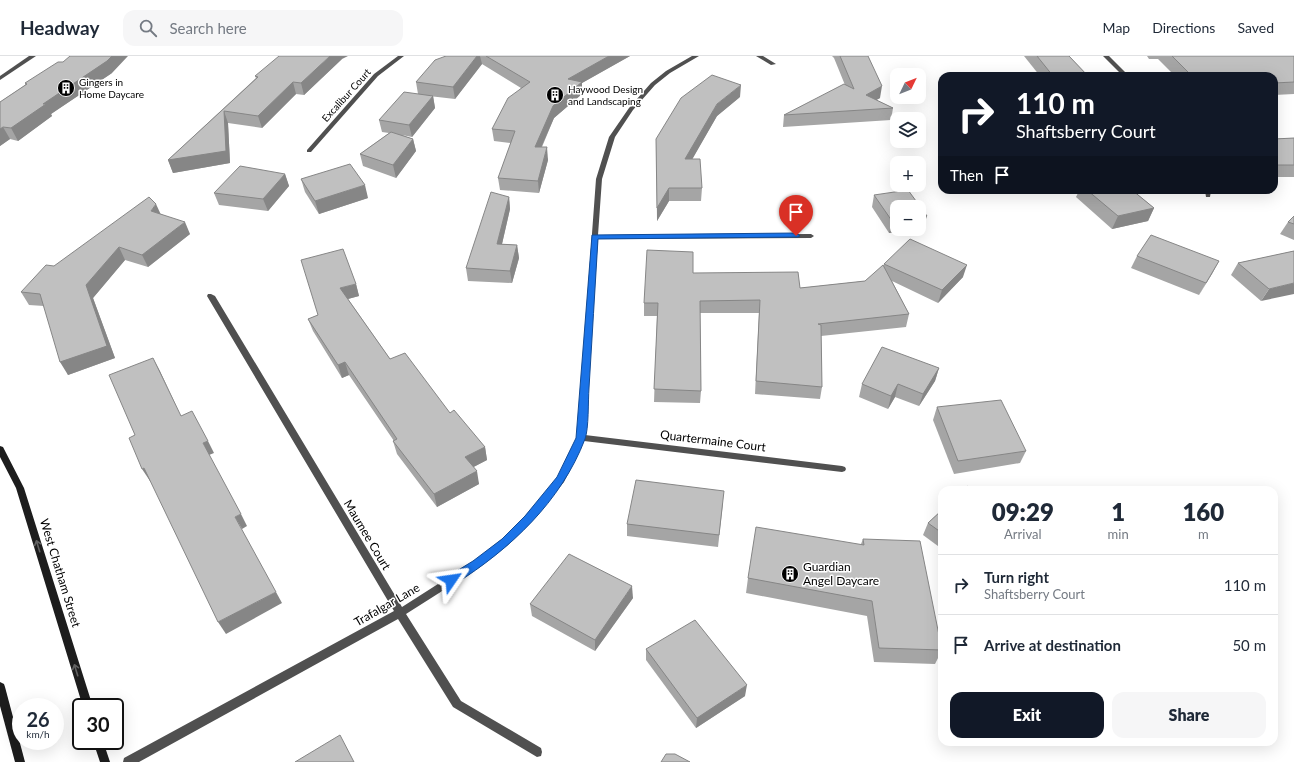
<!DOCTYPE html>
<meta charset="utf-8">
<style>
:root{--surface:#fff;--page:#f6f6f7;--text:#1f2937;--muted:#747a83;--line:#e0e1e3;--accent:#111827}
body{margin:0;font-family:Lato,sans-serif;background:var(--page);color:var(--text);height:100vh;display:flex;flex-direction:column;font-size:15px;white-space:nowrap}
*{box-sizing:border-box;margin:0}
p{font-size:13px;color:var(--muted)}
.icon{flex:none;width:22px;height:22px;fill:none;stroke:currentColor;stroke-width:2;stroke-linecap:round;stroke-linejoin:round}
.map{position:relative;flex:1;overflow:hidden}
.drawer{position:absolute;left:938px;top:430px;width:340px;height:260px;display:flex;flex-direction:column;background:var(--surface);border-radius:12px;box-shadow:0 4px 16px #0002}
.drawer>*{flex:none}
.banner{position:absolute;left:938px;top:16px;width:340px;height:122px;border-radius:12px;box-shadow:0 4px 16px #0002;background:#111827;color:#fff;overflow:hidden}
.needle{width:26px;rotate:47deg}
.tools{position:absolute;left:890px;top:12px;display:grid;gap:8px}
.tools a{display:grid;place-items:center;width:36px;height:36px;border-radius:8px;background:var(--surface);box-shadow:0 4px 16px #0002;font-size:20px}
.speed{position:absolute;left:12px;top:642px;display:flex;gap:8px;font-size:20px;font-weight:700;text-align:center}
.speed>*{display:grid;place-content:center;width:52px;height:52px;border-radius:50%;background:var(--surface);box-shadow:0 4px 16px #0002;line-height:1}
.speed small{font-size:10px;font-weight:400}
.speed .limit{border:2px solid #111;border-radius:6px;background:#fff;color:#111}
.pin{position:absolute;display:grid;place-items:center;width:34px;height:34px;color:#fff;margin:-41px -17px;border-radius:50% 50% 50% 0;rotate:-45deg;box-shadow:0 0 4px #0007}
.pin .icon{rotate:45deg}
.me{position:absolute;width:44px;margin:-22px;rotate:58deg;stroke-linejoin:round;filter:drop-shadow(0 0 3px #0008)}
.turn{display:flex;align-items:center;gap:14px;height:84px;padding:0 12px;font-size:18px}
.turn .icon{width:52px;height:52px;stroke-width:2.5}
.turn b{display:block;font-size:28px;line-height:34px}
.then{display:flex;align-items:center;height:38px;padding:0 12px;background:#0003;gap:8px;font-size:15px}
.eta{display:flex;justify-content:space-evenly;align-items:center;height:68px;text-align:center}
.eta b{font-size:24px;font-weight:800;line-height:28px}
.button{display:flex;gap:8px;margin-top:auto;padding:8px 12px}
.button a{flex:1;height:46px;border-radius:12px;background:var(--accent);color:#fff;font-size:16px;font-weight:800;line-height:46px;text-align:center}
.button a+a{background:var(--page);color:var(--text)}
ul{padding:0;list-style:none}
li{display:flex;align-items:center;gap:12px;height:60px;padding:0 12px;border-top:1px solid var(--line)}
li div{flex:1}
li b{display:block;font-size:15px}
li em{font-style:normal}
header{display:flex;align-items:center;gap:24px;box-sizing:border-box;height:56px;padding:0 20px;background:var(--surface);border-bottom:1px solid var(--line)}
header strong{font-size:19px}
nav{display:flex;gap:22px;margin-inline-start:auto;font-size:14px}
.search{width:280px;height:36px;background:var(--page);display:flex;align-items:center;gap:10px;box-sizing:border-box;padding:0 14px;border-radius:12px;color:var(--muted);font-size:15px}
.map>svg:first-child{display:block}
</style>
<header>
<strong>Headway</strong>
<div class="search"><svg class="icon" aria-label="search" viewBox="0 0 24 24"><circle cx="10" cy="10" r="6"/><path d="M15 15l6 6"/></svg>Search here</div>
<nav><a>Map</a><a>Directions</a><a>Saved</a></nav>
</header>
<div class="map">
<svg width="1294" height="706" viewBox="0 0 1294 706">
<rect width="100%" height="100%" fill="#fff"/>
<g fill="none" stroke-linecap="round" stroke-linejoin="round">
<g fill="#505050" fill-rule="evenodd">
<polygon points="29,0 36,0 0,24 0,20"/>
<polygon points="398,0 404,0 378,20 311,96 307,96 307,94 374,18"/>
<polygon points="692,0 699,0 670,17 655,29 633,54 615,81 602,123 598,179 811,178 814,180 811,182 598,183 585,379 842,410 845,411 846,413 845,415 842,416 584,385 564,426 531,466 508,489 480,511 406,558 461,645 541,692 542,696 541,700 537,701 453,651 398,563 139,706 123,706 124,702 394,555 207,240 208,238 211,238 215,240 402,551 474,505 502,483 525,460 558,422 577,382 596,123 609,81 629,52 651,27 666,15"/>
<polygon points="756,0 763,0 776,8 771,9"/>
<polygon points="1103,0 1109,0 1129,20 1123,20"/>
<polygon points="1205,134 1211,134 1210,141 1206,141"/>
</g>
<g fill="#1d1d1d" fill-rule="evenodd">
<polygon points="0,390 3,391 24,432 93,651 83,651 16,432 0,401"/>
<polygon points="0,626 4,628 5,631 25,706 15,706 0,650"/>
<polygon points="93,685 103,685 110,706 100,706"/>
</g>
</g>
<g fill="#a5a5a5">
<polygon points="446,0 630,0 582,27 582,38 554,62 542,91 548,104 539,137 500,134 498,122 511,87 494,85 492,73 521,32 482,8 455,43 429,40 433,40 435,52 412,81 402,79 413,83 416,95 396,122 363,110 360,98 389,77 382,76 379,64 418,38 416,26"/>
<polygon points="832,0 868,0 880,42 876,44 893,52 891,64 783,71 784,59 845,29 834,2"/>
<polygon points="1024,0 1069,0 1088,20 1040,20"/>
<polygon points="1147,0 1294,0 1294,38 1274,39 1274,20 1175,20 1158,3 1149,3"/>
<polygon points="342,3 304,39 296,38 262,72 228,67 230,107 173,117 168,104 256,22 255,20"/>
<polygon points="112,17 51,58 52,60 18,85 10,83 0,90 0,46 25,29 25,27"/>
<polygon points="740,41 717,60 692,103 702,132 701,145 669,145 657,165 656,83"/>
<polygon points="1294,82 1294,121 1274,121 1274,83"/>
<polygon points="285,118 289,130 268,155 219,149 214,137"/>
<polygon points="301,123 368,142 319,158 305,136"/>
<polygon points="1078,134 1132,134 1154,152 1148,165 1112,173 1076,141 1079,135"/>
<polygon points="874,139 923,172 897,173 917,173 889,177 872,151"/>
<polygon points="509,141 510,153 502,188 517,189 519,202 512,227 468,225 466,212"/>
<polygon points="161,158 190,178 148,211 125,204 93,242 115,302 68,319 44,250 29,249 21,236"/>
<polygon points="1294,160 1294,184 1280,178 1288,166"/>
<polygon points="1294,195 1261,245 1231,219 1238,207"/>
<polygon points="1137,200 1219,205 1199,239 1131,212"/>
<polygon points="884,208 963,221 938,247 892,225 909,258 906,271 821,280 822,331 820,343 755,338 759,257 700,257 701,335 700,347 654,346 657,260 644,260 644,247 693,217 800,232 865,225 883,210"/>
<polygon points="356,228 359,240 348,243 390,303 450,357 485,391 487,404 473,411 479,428 437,451 397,398 393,385 394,385 349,319 342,322 313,275 308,263 318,259"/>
<polygon points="939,312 935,325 919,350 895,341 888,353 859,341 862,328"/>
<polygon points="937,351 1026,395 1020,407 954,418 933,364"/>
<polygon points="723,447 718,491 627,480 627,468"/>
<polygon points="942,454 942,493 923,479 928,467"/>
<polygon points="863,483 942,594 935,608 874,606 867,560 746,537 748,522 861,488"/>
<polygon points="633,542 595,595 532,560 530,548"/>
<polygon points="646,593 745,640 696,672 646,604"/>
</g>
<g fill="#868686">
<polygon points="112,0 128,0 112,17 51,58 52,60 18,85 11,72 43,48"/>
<polygon points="330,0 348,0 342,3 304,39 301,27"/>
<polygon points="477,0 480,0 482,8 455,43 453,31"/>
<polygon points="609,0 630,0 582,27 582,38 554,62 536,103 535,91 553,50 568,23"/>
<polygon points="293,26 296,38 262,72 258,60"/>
<polygon points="741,29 740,41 717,60 685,116 685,103 717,48"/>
<polygon points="882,30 880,42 864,51 866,39"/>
<polygon points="433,40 435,52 412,81 409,69"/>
<polygon points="224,55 228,67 230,107 173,117 168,104"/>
<polygon points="3,71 10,83 0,90 0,73"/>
<polygon points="413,83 416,95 396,122 393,109"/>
<polygon points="547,91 548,104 539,137 538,125"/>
<polygon points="285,118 289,130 268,155 263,143"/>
<polygon points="365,129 368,142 319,158 315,145"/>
<polygon points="669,132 669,145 657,165 657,152"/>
<polygon points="509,141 510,153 499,201 497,188"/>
<polygon points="156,148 162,161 151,155"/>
<polygon points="1154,152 1148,165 1112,173 1118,160"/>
<polygon points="927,160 923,172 919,173 919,161"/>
<polygon points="897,164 897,173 917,173 889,177 892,165"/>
<polygon points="185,166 190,178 148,211 142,199"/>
<polygon points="517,189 519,202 512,227 510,215"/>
<polygon points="119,191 125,204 93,242 115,302 68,319 60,306 86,229"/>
<polygon points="1219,205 1212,218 1199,239 1206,227"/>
<polygon points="967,209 963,221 938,247 942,234"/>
<polygon points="1294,227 1294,238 1261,245 1269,233"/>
<polygon points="356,228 359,240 344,244 340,232"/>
<polygon points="153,302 160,315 187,373 181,360"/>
<polygon points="345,306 349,319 342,322 338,309"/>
<polygon points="939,312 935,325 919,350 923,338"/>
<polygon points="898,328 895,341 888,353 891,340"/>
<polygon points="208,385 214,397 209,399 203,387"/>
<polygon points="485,391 487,404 468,414 465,401"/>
<polygon points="144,412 152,424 150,425 142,413"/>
<polygon points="477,415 479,428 437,451 434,438"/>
<polygon points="241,458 247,470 242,473 235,461"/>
<polygon points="632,530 633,542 595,595 595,584"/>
<polygon points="276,536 282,547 226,578 218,566"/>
<polygon points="747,629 745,640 696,672 697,662"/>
</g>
<g fill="#c0c0c0" stroke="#868686">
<polygon points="70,0 112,0 107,5 43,48 46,48 11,72 3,71 0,73 0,46 27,28 25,27 58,6 63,6"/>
<polygon points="279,0 330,0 301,27 293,26 258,60 224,55 226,95 168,104 258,21 255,20"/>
<polygon points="446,0 477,0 453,31 416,26 435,4"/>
<polygon points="486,0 609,0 568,23 582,26 553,50 535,91 547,91 538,125 498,122 515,75 492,73 508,42 530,26"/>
<polygon points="840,0 868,0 882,30 866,39 893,52 784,59 844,28 854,33"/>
<polygon points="1037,0 1069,0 1088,20 1053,20"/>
<polygon points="1172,0 1294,0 1294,26 1274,27 1274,20 1192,20"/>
<polygon points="712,19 741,29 717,48 685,103 700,103 702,132 669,132 657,152 656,83 681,42"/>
<polygon points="404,36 433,40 409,69 379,64"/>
<polygon points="391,76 413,83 393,109 360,98"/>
<polygon points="1294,82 1294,109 1277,109 1274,105 1274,83"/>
<polygon points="350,108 365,129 315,145 301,123"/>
<polygon points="240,110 285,118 263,143 214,137"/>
<polygon points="908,134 927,160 919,161 919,151 897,151 897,164 892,165 874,139"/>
<polygon points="1087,134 1132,134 1154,152 1118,160"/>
<polygon points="491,136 509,141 497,188 517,189 510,215 466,212"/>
<polygon points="149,141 156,148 151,155 185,166 142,199 119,191 86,229 107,290 60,306 40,238 21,236 46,209 54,210"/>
<polygon points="1294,160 1294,168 1288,166"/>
<polygon points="1151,179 1219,205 1206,227 1137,200"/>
<polygon points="910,183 967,209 942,234 884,208"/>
<polygon points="343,193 356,228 340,232 390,303 405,297 450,357 454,354 485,391 465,401 477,415 434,438 393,385 397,383 345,306 338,309 308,263 318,259 301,204"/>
<polygon points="647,194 693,196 693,217 798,216 800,232 865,225 883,209 909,258 818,268 821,269 822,331 756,325 760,244 700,245 701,335 654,333 658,247 644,247"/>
<polygon points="1294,195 1294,227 1269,233 1238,207"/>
<polygon points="882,291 939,312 923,338 898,328 891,340 862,328"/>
<polygon points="153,302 181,360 192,355 208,385 203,387 241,458 235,461 276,536 218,566 144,412 142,413 129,382 135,379 109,319"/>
<polygon points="1001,344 1026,395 958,405 937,351"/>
<polygon points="636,424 724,435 719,479 627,468"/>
<polygon points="967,430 972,434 963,434"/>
<polygon points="942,454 942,477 928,467"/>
<polygon points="756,471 864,489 863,483 920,485 942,594 879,592 872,545 748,522"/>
<polygon points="569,498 632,530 595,584 530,548"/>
<polygon points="695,564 747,629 697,662 646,593"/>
<polygon points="340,679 354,706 295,706"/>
<polygon points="666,698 675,698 690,706 661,706"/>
</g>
<defs><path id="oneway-shaft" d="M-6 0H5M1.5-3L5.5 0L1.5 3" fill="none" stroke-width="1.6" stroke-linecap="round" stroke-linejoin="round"/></defs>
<g stroke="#616161">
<use href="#oneway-shaft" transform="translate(38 490) rotate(-107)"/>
<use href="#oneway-shaft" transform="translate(76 614) rotate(-107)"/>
</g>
<path fill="#1a73e8" stroke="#114b97" d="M796,177L800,180L798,181L598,183C595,233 592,282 589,332C588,345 589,372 585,383C561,446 510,493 455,528L451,529L447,528L446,524L447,521L473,505L502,483L525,460L557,421L576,382L592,179Z"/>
<defs>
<g id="building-disc" transform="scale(0.9)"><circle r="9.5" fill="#000" stroke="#fff"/><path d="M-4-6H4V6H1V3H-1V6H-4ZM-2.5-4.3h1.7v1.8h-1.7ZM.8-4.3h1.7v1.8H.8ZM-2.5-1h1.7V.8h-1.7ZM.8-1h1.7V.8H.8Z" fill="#fff"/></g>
</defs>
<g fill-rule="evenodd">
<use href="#building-disc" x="66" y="32"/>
<use href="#building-disc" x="555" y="39"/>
<use href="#building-disc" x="790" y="518"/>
</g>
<g text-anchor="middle" stroke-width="3" stroke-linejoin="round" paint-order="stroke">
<g font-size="10" fill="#000" stroke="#fff" text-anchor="start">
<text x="79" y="30">Gingers in<tspan x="79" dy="12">Home Daycare</tspan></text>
<text x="568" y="37">Haywood Design<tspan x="568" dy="12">and Landscaping</tspan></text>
</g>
<g font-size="10" fill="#000" stroke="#fff">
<text transform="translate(346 39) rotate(-48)" y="4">Excalibur Court</text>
</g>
<g font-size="12" fill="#000" stroke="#fff">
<text transform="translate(713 385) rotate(7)" y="4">Quartermaine Court</text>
<text transform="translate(367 479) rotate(59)" y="4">Maumee Court</text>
<text transform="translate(60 517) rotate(73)" y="4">West Chatham Street</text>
<text transform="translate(387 549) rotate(-30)" y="4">Trafalgar Lane</text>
</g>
<g font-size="12" fill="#000" stroke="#fff" text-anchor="start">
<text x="803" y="515">Guardian<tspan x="803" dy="14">Angel Daycare</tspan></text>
</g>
</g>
</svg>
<div class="tools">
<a><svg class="needle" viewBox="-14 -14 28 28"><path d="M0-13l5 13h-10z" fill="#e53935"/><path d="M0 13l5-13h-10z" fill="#747a83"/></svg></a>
<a><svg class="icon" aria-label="layers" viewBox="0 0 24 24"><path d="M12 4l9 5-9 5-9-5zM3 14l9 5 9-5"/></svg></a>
<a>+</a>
<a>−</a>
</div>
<div class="speed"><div>26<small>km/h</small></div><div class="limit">30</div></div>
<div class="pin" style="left:796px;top:180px;background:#d93025"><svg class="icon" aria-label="arrive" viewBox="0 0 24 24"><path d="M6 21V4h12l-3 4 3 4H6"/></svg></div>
<svg class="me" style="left:451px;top:524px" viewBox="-20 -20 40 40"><path d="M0-17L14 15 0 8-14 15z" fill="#1a73e8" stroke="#fff" stroke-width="4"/></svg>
<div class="banner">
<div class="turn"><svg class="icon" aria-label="right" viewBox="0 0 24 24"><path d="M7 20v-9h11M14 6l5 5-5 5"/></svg><div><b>110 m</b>Shaftsberry Court</div></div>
<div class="then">Then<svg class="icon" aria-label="arrive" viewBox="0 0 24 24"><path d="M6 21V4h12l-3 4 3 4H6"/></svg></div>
</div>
<section class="drawer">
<div class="eta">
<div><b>09:29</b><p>Arrival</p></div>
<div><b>1</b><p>min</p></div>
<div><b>160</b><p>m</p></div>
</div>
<ul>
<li><svg class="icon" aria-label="right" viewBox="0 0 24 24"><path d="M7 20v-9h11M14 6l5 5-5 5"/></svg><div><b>Turn right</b><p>Shaftsberry Court</p></div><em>110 m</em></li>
<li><svg class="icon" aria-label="arrive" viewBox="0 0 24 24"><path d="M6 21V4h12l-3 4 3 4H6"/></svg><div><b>Arrive at destination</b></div><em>50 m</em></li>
</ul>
<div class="button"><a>Exit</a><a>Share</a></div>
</section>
</div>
